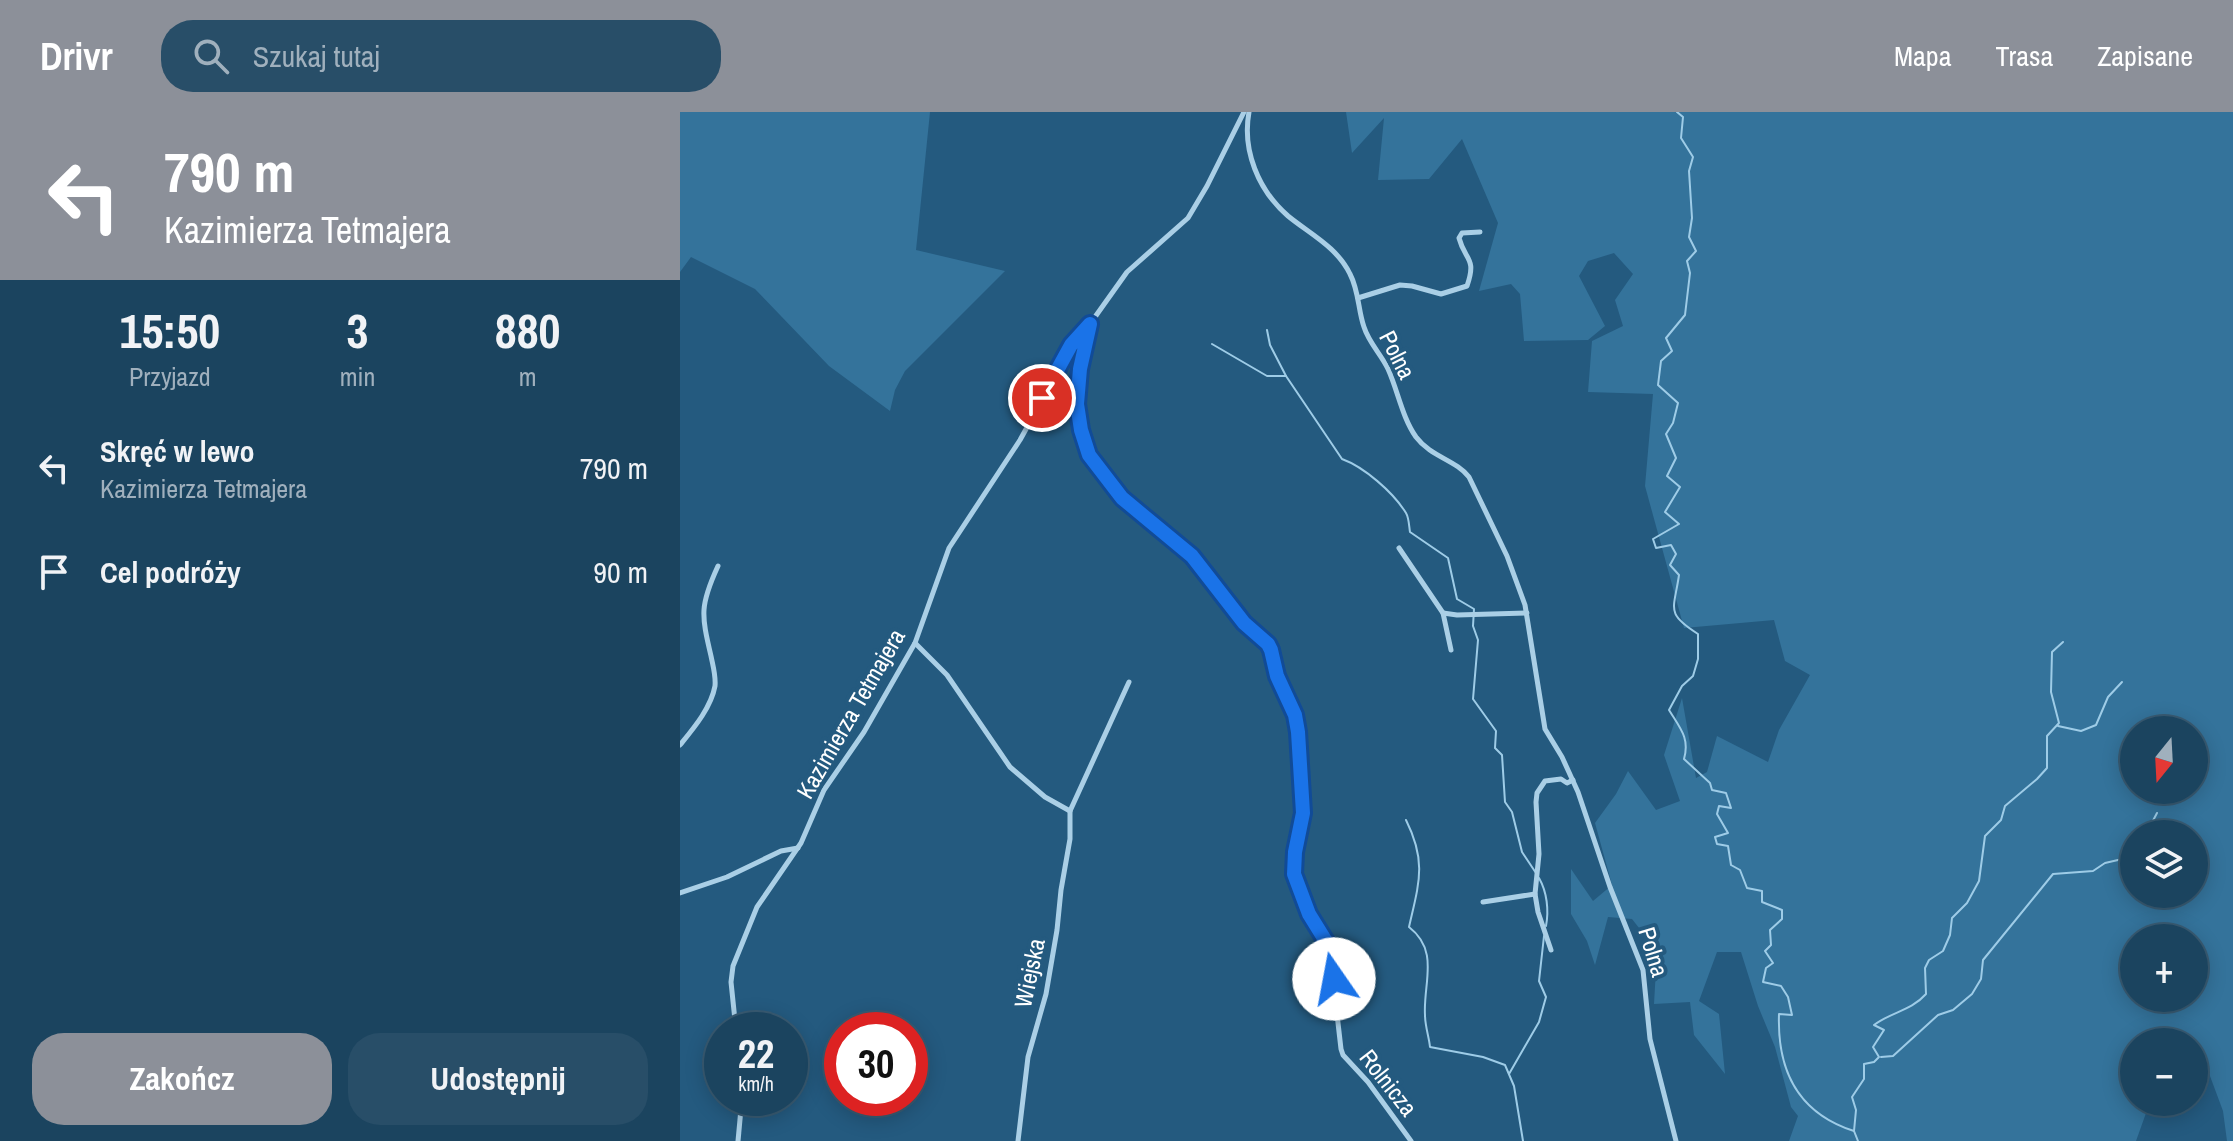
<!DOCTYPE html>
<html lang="pl">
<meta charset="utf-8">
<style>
:root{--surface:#1b445f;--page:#284e68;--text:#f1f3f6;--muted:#a0b0bd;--line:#395c74;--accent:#8c9099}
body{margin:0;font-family:"Archivo Narrow",sans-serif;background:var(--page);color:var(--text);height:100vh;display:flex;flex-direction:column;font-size:30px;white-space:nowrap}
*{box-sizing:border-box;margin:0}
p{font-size:26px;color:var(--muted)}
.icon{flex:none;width:44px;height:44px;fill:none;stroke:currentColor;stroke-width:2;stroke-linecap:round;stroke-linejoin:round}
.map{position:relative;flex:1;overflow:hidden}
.details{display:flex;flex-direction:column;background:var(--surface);width:680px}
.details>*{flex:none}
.top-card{background:#8c9099;color:#fff;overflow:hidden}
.needle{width:52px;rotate:198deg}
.controls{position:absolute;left:1440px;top:604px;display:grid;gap:16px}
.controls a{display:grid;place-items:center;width:88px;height:88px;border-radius:50%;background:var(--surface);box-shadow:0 4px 20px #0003,0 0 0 2px var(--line);font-size:40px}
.speed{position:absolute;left:24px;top:900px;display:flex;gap:16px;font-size:40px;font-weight:700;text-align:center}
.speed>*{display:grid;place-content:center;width:104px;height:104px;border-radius:50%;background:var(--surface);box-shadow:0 4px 20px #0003,0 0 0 2px var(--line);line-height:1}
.speed small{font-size:20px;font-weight:400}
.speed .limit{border:12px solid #d22;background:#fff;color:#111}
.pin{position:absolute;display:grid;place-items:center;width:68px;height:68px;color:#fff;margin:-34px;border:4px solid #fff;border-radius:50%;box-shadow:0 2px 8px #0007}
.me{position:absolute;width:88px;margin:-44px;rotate:348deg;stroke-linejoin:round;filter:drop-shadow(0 0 6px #0008)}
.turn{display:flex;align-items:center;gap:28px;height:168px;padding:0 32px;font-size:36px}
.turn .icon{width:104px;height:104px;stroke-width:2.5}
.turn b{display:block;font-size:56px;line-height:68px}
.eta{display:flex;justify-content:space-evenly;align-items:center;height:136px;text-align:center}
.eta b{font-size:48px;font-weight:700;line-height:56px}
.cta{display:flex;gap:16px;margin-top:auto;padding:16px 32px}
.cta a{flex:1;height:92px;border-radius:32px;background:var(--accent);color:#fff;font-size:32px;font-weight:700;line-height:92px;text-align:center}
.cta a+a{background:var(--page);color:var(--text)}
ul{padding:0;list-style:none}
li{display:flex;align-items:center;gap:24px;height:104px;padding:0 32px}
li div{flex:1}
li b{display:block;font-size:30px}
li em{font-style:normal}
header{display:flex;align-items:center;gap:48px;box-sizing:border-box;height:112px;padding:0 40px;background:var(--accent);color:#fff}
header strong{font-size:38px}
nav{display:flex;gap:44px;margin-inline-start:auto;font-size:28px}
.search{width:560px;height:72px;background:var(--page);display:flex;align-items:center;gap:20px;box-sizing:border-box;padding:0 28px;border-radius:32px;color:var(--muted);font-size:30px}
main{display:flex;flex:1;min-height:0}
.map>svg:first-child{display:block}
</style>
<header>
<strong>Drivr</strong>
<div class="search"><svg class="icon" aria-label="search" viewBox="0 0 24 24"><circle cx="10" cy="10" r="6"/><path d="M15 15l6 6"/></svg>Szukaj tutaj</div>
<nav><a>Mapa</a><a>Trasa</a><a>Zapisane</a></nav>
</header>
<main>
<section class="details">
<div class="top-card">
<div class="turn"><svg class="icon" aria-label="left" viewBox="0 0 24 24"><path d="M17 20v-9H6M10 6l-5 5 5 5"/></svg><div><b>790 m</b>Kazimierza Tetmajera</div></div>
</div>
<div class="eta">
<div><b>15:50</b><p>Przyjazd</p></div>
<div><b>3</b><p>min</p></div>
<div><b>880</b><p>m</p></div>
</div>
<ul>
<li><svg class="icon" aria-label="left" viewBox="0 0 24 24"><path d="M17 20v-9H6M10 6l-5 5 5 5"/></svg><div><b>Skręć w lewo</b><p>Kazimierza Tetmajera</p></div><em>790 m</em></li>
<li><svg class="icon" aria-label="arrive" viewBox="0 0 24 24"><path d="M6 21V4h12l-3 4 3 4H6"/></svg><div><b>Cel podróży</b></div><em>90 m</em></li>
</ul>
<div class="cta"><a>Zakończ</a><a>Udostępnij</a></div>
</section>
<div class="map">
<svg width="1553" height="1029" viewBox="0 0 1553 1029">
<rect width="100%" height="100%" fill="#245a7f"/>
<g fill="#34739b" fill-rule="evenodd">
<polygon points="0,0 250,0 236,138 325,159 225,259 215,278 210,299 149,254 75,177 11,145 0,160"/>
<path d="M666,0H1553V1029H1547L1543,999L1527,956L1514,958V930H1454V990H1470L1456,1029H1109L1118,1004L1111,995L1095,935L1078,894L1061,840H1037L1019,889L1039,902L1045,962L1014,923L1010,890L974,892L977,839L952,807L928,805L915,853L907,829L891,802V757L913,789L932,773L915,711L936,682L948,659L976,698L1000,689L984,643L1002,586L1016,666L1027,660L1037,624L1088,650L1099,618L1130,563L1105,549L1094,508L1004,516L965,374L973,282L908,280L912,229L943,214L935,188L953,162L934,141L908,149L899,164L925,214L908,228L844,229L840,182L831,172L799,179L818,111L782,27L749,67L698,68L704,6L672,41ZM1454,618H1514V678H1454ZM1454,722H1514V782H1454ZM1454,826H1514V886H1454Z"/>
</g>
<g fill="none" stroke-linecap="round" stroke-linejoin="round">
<g stroke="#9ecce7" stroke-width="2">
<path d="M997,0L1003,5L1001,26L1013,45L1009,59L1012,106L1009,125L1016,139L1007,149L1010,161L1005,203L986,226L992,239L981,249L978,273L998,291L993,311L986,322L996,346L987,364L1000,375L985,400L999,412L973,427L976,436L991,433L996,442L990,453L999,463C994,498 985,501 1018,522V547L1013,564L1002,574L989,598C1000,616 1010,626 1004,647L1030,671L1032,678L1046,681L1051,696L1039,694L1037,702L1048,721L1035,725L1037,732L1048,734L1051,753L1060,758L1067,776L1082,779V790L1102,798V807L1090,818L1091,833L1085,839L1093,851L1086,856L1083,870L1101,874L1108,885L1112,903L1099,902C1097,959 1118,1001 1174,1019L1178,1029"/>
<polyline points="587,218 590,233 606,264"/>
<path d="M532,232L587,264H606L662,347C684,355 713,380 726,401C729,406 729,414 730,420L768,446L777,487L794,497L793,514L798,528L793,587L816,619L815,636L822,643L825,690L832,700L842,740L856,761"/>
<polyline points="1378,614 1401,619 1416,613 1428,585 1442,570"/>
<path d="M726,708C747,750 739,771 729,815C760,839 743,871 745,903C745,914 749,925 750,935L803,945L825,953L834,974L843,1029"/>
<polyline points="1466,722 1477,701"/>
<path d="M859,766C867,780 869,798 866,814"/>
<polyline points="1201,945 1213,944 1258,903 1273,898 1292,882 1301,867 1303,848 1373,762 1413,759 1425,751 1451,745 1454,742"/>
<polyline points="829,962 859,910 866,885 859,869 864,824"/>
<path d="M1174,1019L1176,998L1172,985L1184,967V952L1194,950L1199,945L1193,935L1204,918L1194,913C1211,900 1231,899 1246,882L1245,856L1249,848L1263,839L1270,823L1272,806L1287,791L1299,769L1305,724L1321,708L1325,694L1357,667L1367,656V624L1379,611L1371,580L1372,540L1383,530"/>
</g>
<g stroke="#aacfe6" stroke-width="5">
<path d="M569,0C562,38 578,78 608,104C630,122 657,135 670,162C679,179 678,198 684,215C689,231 701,242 708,257C718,279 722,305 736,325C751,345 776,348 789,365L827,444L845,493L865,617L882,645L898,680L930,775L963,858L970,927L996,1029"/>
<path d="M678,186L720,173L732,174L761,182L787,174C797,145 785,149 779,126L782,121L800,120"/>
<polyline points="410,213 400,257 397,292 401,318 409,343 442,386 512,444 564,511 588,532 597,564 615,603 623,685 614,762 622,788 655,844 654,876 661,937 663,943 688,970 731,1029"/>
<polyline points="719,436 763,501 771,538"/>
<polyline points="763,501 777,503 847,501"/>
<polyline points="235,531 267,563 330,655 365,685 390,699"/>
<path d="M0,633C13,617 31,596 35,574C36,564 33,554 31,544C21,502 20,493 38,454"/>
<polyline points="0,781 47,765 101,739 118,736"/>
<polyline points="803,790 855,782"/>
<polyline points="871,838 858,800 855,782 859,742 856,690 857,681 865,669 881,667 887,671 893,668"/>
<polyline points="56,918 51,870 53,854 77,795 121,731 144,678 184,620 235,531 269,436 340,328 397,225 410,212 447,160 508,106 527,74 564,0"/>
<polyline points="58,1029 62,986"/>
<polyline points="338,1029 348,945 366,882 377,818 381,778 390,727 390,699 449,570"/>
</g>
</g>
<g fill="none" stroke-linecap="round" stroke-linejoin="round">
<g stroke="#114b97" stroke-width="20">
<polyline id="route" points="362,286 391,233 410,212 400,257 397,292 401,318 409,343 442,386 512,444 564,511 588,532 591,538 597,564 615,603 618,620 623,701 615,740 614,762 629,802 655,844 654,867"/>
</g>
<use href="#route" stroke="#1a73e8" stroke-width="14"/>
</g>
<g text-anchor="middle" stroke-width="8" stroke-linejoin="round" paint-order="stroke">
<g font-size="24" fill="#fff" stroke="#245a7f">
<text transform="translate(717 243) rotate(63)" y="8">Polna</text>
<text transform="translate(171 602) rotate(-60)" y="8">Kazimierza Tetmajera</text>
<text transform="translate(973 840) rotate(73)" y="8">Polna</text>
<text transform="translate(350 861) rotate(-78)" y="8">Wiejska</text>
<text transform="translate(708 971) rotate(52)" y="8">Rolnicza</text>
</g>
</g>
</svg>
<div class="controls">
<a><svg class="needle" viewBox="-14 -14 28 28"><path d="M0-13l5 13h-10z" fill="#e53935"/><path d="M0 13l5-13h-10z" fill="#a0b0bd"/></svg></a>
<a><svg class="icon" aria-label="layers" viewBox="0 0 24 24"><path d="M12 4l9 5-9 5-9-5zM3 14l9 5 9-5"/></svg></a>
<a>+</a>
<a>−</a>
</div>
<div class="speed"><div>22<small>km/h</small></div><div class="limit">30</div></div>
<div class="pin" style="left:362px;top:286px;background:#d93025"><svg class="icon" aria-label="arrive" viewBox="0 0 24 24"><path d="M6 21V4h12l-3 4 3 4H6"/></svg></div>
<svg class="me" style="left:654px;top:867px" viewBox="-20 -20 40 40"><circle r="19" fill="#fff"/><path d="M0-13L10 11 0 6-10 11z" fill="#1a73e8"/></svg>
</div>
</main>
